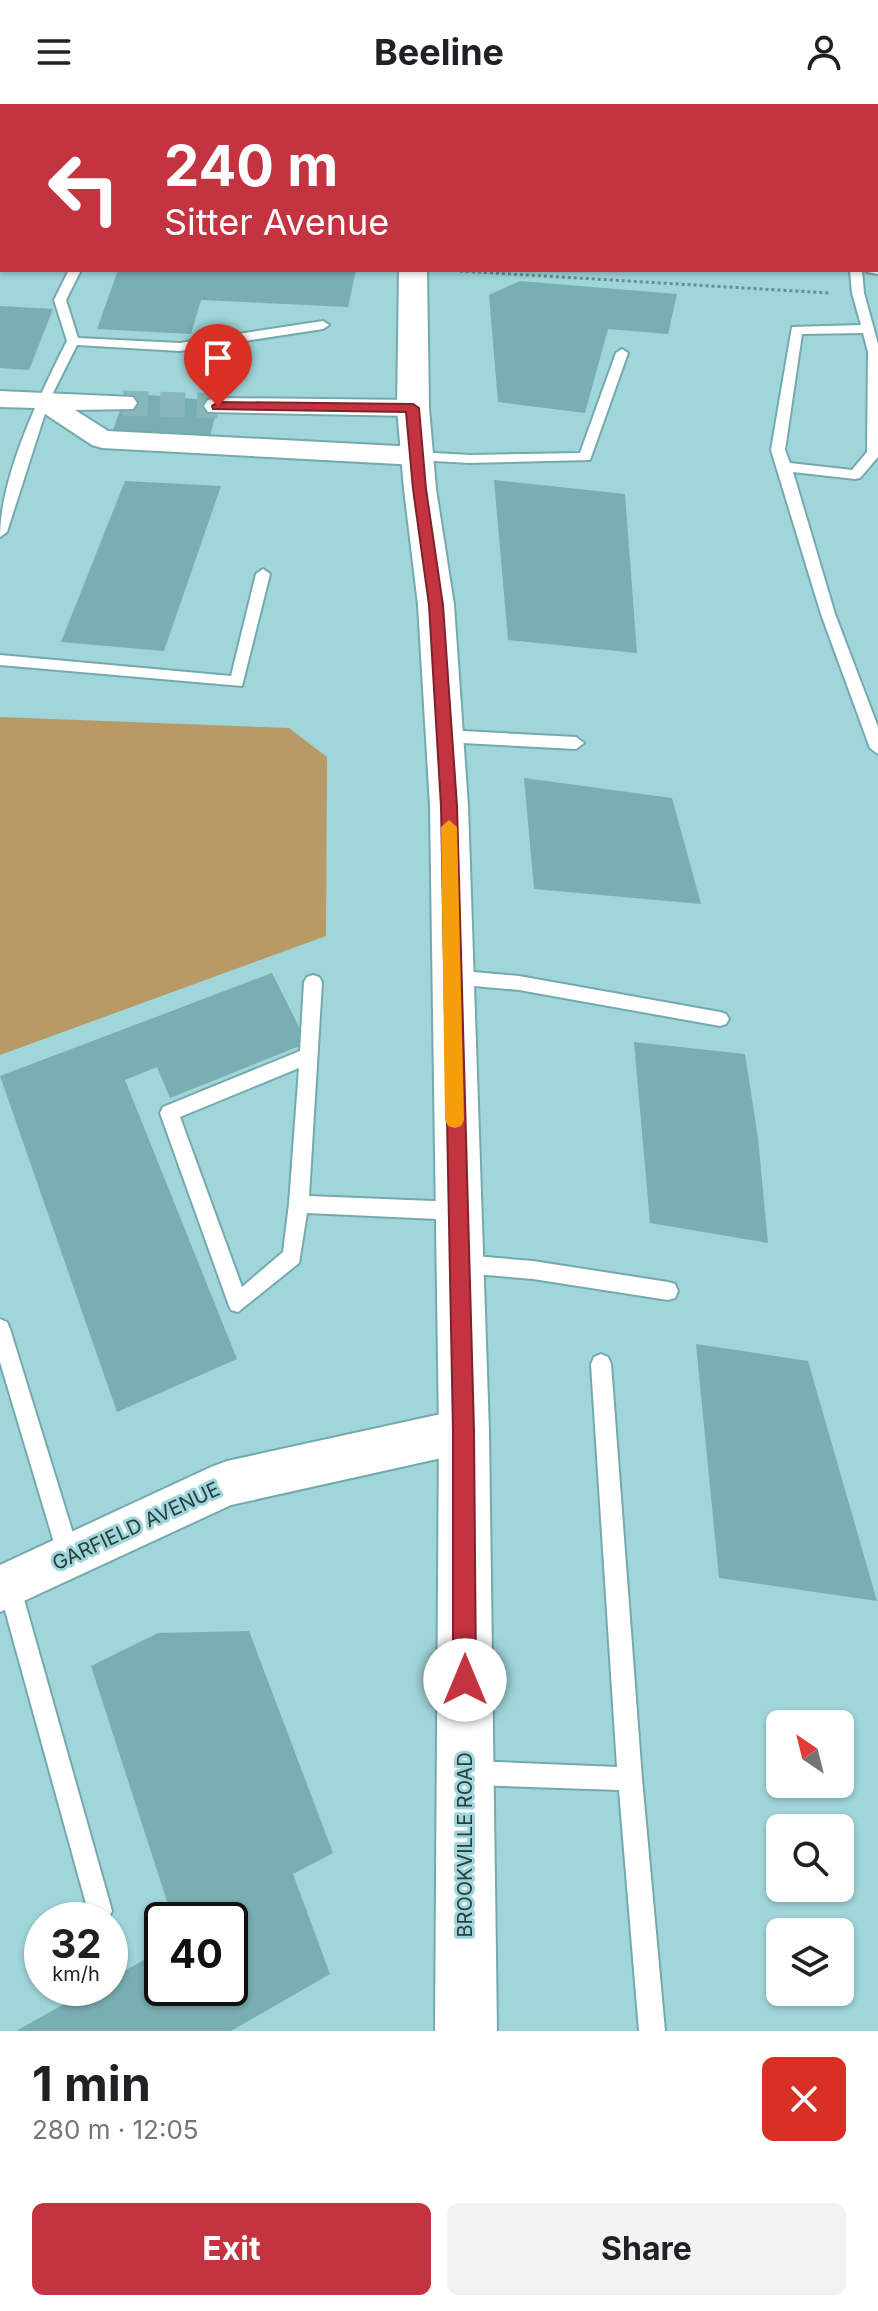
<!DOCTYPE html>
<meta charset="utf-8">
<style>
:root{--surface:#fff;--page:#f2f2f2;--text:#202124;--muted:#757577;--accent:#c43440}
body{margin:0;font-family:Inter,sans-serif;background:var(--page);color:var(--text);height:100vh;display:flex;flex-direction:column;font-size:30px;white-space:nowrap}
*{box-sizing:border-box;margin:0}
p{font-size:26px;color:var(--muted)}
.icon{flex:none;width:44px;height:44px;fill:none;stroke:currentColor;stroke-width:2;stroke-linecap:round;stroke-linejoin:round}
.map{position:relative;height:1927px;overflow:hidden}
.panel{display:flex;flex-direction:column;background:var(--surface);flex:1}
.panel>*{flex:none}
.top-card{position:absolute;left:0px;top:0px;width:878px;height:168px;box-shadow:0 2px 6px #0004;background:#c43440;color:#fff;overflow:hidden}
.needle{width:52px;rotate:325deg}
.fabs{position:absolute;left:766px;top:1606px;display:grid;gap:16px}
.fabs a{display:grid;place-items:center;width:88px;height:88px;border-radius:12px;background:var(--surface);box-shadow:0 2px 6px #0004;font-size:40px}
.speed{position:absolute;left:24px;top:1798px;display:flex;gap:16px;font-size:40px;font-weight:700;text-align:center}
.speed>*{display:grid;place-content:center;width:104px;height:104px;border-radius:50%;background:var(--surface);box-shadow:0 2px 6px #0004;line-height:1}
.speed small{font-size:20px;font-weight:400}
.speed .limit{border:4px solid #111;border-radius:12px;background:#fff;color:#111}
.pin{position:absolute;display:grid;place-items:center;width:68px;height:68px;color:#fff;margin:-82px -34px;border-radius:50% 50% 50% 0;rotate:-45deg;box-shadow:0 0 8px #0007}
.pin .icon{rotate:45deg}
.me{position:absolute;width:88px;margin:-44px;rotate:0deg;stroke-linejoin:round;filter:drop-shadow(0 0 6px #0008)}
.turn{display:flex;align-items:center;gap:28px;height:168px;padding:0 32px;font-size:36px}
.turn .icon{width:104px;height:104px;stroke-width:2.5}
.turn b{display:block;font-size:56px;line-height:68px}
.round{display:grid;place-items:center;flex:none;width:84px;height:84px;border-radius:12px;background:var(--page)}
.summary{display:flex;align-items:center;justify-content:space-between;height:136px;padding:0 32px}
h1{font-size:48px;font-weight:700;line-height:60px}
.button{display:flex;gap:16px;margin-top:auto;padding:16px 32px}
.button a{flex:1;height:92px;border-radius:12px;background:var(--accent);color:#fff;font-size:32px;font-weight:700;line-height:92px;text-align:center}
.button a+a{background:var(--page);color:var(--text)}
header{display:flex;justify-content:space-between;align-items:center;height:104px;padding:0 32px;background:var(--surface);font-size:36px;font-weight:700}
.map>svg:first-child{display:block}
</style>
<header><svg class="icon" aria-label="menu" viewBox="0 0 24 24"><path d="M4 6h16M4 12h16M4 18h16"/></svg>Beeline<svg class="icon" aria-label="person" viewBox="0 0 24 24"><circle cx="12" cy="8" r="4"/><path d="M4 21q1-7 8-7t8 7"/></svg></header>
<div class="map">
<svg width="878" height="1927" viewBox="0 0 878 1927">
<rect width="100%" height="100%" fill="#a0d6da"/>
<polygon fill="#b79a66" points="0,613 289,624 327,653 326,832 0,951"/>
<g fill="#79aeb2">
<polygon points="118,166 356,166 348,203 201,196 191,230 97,225"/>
<polygon points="520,177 677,190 668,230 608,225 585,309 498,298 489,191"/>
<polygon points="0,202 53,205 29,266 0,264"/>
<polygon points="126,289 219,297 209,336 112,329"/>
<polygon points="494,376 625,390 637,549 508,536"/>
<polygon points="125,377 221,382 164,547 61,538"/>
<polygon points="524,674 672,694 701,800 534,785"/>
<polygon points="272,869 307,939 170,994 157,963 125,976 237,1255 117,1308 0,972"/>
<polygon points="634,938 745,950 758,1034 768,1139 650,1119"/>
<polygon points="696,1240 808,1257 877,1497 719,1474"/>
<polygon points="249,1527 333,1749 293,1770 330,1870 231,1927 16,1927 93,1884 110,1884 110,1875 162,1846 162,1884 230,1884 230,1816 173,1816 91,1562 158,1529"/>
</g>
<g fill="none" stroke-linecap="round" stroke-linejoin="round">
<polyline stroke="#88b7bb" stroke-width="25" stroke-dasharray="25 12" stroke-linecap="butt" points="123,299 218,302"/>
<g stroke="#74a9ad" stroke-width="4">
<g id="service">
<rect x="496" y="0" width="10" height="2"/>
<path d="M69,166H81L66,196L78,234L180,239L323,217L329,221L323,225L180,247L77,241L49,297L7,428L0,433C0,373 40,290 67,237L54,196Z"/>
<path d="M850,166H862L864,189L878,240V353L860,374L855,375L793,368L835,510L878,623V650L870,644L821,510L771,346L792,223L861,221L852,189ZM863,229L868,248L867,348L852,366L790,359L785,346L802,230Z"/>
<polygon points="622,245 628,249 590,356 470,359 417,356 410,352 417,348 470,351 580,349 616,249"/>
<polygon points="263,465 270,470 242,582 0,561 0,551 231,572 256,470"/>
<polygon points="444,626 576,633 584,639 576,645 444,638 436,632"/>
<polygon points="451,866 519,872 720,908 726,910 729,915 726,920 720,922 519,886 451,880 445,878 442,873 445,868"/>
<path d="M313,871L319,873L322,878L309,1092L458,1098L465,1101L468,1107L465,1113L458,1116L307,1109L299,1159L238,1208L231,1206L228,1199L160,1009L163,1003L300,947L304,878L307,873ZM299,964L289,1100L283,1148L242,1183L180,1013Z"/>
<polygon points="462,1151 533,1157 668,1178 675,1180 678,1187 675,1194 668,1196 533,1175 462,1169 455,1166 452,1160 455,1154"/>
<polygon points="0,1215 7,1218 10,1225 80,1452 77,1460 69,1463 61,1460 58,1452 0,1258"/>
<polygon points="601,1250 608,1253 611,1260 642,1675 665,1927 639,1927 619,1686 472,1681 464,1677 460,1669 464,1661 472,1657 617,1663 591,1260 594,1253"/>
<polygon points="9,1470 17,1473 20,1481 112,1807 108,1816 91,1816 88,1807 0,1488 1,1473"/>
</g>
</g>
<g stroke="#74a9ad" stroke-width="4">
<g id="minor">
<polygon points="876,156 878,170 867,168 866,166 876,166"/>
<polygon points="0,287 133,293 137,299 133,305 75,306 108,327 417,343 427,346 431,352 427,358 417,361 102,344 92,341 36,304 0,303"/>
<polygon points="218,294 413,296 423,298 427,304 423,310 413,312 208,308 204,302 208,296"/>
<polygon points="464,1305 480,1311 486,1327 480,1343 464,1349 231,1401 0,1508 0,1461 211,1363 227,1357"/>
</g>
</g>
<g stroke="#74a9ad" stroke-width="4">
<g id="tertiary">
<polygon points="417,0 443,0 416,2"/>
<polygon points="399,166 427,166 429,304 436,385 454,501 468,702 489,1327 497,1927 435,1927 439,1327 430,702 418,501 404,385 397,304"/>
</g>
</g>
<polyline stroke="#678e91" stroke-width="3" stroke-dasharray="3 3" stroke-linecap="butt" points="460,167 829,189"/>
<use href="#service" fill="#fff" fill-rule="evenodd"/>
<use href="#minor" fill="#fff" fill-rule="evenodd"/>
<use href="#tertiary" fill="#fff" fill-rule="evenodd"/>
</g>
<polygon fill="#c43440" stroke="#7f222a" stroke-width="2" points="218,298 413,300 419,304 426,385 443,501 457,702 474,1327 476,1576 473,1584 465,1587 457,1584 453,1576 453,1327 441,702 429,501 413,385 406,308 213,305 212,302"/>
<polygon fill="#f59e0b" points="449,716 457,723 464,1016 461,1022 455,1024 448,1022 445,1016 441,723"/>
<g text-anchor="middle" stroke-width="6" stroke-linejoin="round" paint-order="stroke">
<g font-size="20" fill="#273d3e" stroke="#a0d6da">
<text transform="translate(136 1422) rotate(-25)" y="7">GARFIELD AVENUE</text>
<text transform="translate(465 1741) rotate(-90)" y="7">BROOKVILLE ROAD</text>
</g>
</g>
</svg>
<div class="fabs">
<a><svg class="needle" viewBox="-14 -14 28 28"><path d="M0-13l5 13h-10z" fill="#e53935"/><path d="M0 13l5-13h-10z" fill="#757577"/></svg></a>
<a><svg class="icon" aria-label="search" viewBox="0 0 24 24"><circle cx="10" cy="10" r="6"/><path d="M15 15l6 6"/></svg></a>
<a><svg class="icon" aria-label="layers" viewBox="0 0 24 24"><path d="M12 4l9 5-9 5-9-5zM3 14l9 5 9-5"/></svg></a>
</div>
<div class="speed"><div>32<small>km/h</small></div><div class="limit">40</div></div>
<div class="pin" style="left:218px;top:302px;background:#d93025"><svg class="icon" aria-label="arrive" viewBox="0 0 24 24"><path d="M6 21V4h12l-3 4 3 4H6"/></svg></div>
<svg class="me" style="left:465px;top:1576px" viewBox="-20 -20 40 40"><circle r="19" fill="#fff"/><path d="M0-13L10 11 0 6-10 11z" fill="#c43440"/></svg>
<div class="top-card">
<div class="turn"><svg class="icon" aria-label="left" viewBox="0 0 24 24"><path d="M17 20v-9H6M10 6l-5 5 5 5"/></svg><div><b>240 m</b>Sitter Avenue</div></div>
</div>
</div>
<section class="panel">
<div class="summary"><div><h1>1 min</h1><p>280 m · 12:05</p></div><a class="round" style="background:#d93025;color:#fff"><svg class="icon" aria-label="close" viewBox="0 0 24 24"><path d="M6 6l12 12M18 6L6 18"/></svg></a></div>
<div class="button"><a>Exit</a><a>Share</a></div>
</section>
